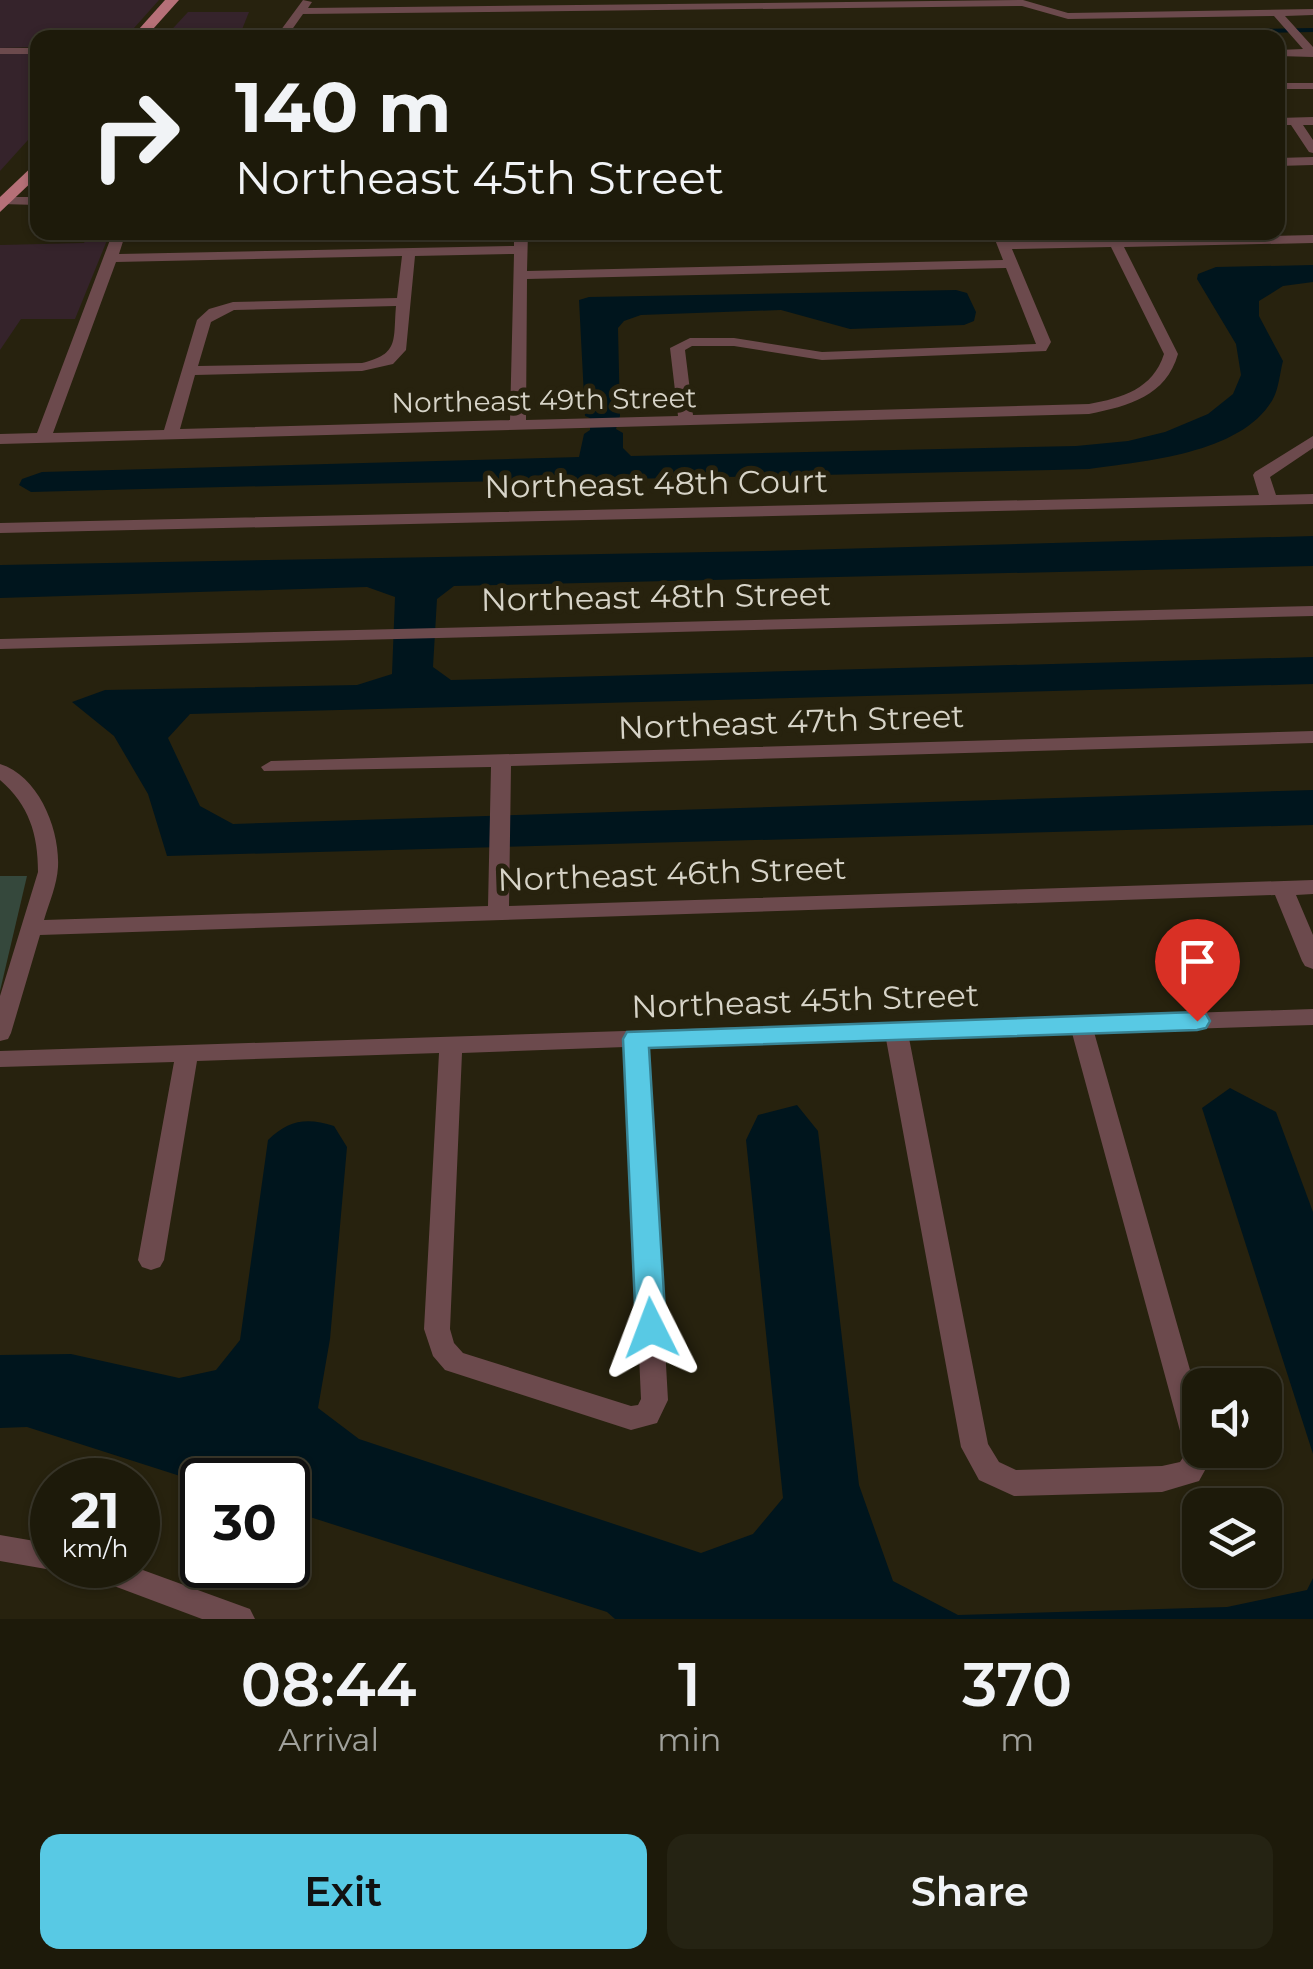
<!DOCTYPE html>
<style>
:root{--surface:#1d1a0a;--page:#252313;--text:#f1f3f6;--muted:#a0a19c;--line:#3b382b;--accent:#58c9e4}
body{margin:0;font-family:Montserrat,sans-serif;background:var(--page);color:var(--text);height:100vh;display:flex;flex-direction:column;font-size:38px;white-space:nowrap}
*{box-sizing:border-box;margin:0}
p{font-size:32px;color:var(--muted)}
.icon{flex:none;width:55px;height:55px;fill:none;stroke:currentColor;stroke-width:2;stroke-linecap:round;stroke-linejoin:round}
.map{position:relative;height:1619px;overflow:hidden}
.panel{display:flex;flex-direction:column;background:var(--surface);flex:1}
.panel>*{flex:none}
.top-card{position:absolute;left:30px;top:30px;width:1255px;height:210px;border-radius:20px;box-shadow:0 2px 8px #0004,0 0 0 2px var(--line);background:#1d1a0a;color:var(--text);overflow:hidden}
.tools{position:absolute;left:1182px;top:1368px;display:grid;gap:20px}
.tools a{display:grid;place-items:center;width:100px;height:100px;border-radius:20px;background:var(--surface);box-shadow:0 2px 8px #0004,0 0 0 2px var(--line);font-size:50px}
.speed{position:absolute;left:30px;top:1458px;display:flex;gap:20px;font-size:50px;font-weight:700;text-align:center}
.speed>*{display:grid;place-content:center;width:130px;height:130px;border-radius:50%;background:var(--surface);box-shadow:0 2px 8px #0004,0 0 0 2px var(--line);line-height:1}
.speed small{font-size:25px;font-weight:400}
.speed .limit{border:5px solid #111;border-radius:15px;background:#fff;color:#111}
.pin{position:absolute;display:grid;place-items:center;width:85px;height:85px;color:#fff;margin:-102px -42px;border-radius:50% 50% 50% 0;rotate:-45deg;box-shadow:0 0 10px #0007}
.pin .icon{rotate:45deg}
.me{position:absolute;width:110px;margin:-55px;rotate:357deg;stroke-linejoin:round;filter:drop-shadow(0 0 8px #0008)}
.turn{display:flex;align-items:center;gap:35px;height:210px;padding:0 40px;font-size:45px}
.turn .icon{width:130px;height:130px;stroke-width:2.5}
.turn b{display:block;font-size:70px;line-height:85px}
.eta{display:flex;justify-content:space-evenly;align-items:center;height:170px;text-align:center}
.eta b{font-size:60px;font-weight:600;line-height:70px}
.button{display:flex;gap:20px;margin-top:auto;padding:20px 40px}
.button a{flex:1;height:115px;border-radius:20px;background:var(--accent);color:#111;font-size:40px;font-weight:600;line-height:115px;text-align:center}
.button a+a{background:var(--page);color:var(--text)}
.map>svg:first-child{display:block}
</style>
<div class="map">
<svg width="1313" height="1619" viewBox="0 0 1313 1619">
<rect width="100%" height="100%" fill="#27220e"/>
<g fill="#35232b">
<polygon points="0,0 159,0 126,37 38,38 37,47 0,48"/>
<polygon points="188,12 249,12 239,37 165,37"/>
<polygon points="0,53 37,53 37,130 0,171"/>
<polygon points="89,233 110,233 75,319 21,319 0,350 0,245 84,243"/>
</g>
<polygon fill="#35483c" points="0,876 27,876 0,991"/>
<g fill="#00151d">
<path d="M1313,265V282L1283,286L1259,301V316L1283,361C1280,372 1279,388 1273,399C1242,454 1144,461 1089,469C736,478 384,482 31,492L19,485L22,479L42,472L579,457L584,434L590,430V418L585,416L579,300L589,297L956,290L967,293L976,312L974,321L964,325L850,329L781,310L641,315L624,321L618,328L620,416L616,429L623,433V448L631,456L1076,446L1128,441L1165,432L1208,414L1233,394L1241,375L1236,344L1197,279L1198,274L1216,267Z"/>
<polygon points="1313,536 1313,566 454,586 437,599 433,667 451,680 1313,657 1313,684 190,714 168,738 200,806 233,824 1313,790 1313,825 167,856 148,794 114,736 72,702 105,690 357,685 392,674 395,597 367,587 0,598 0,565 763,551"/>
<polygon points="1230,1088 1276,1112 1313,1212 1313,1454 1202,1108"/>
<path d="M797,1105L818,1131L859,1485L893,1581L958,1615L1227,1607L1307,1590L1313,1578V1619H615L607,1612L288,1510V1480L202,1483L27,1427L0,1428V1355L71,1354L179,1378L216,1370L240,1340L268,1140C288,1120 307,1117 334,1126L347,1147L330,1339L318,1408L359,1439L701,1553L753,1534L783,1498L746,1140L758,1115Z"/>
</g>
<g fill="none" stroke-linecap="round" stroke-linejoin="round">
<polygon fill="#00151d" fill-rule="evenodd" points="1313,28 1313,32 970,37 966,35 970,33"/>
<g fill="#6c4a4d" fill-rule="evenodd">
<polygon points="303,0 312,2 308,8 1023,0 1068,13 1313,9 1313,15 1285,16 1313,47 1313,57 1278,56 1278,50 1303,49 1274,16 1068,19 1022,6 303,14 286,38 275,38"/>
<polygon points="958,30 959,32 954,35 546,38 551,35"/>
<rect x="0" y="48" width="38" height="6"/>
<rect x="1278" y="83" width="35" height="6"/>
<polygon points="1313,117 1313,125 1303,125 1313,140 1313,153 1309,152 1291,125 1278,125 1278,118"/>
<polygon points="1313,157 1313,165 1278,166 1278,158"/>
<polygon points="6,197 38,197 38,205 1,204 0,200"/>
<path d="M113,232H126L119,254L514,246V232H528L527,271L1003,260L992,232H1005L1008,241L1107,239L1104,232H1117L1120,239L1313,235V243L1124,247L1178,354C1166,396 1129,406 1089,414L0,444V434L37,433ZM1111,247L1164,354C1153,389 1122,398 1089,404L693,415L685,350L692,346H734L822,360L1046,351L1051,342L1012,249ZM514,254L510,420L180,429L195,375L362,371L393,364L406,350L415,256ZM402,256L397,298L233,302L209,309L197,320L164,430L53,433L116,262ZM1006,268L1036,344L822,352L734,338H690L670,348L678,416L526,420L527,279ZM396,306C393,340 400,354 362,363L198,366L211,322L234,310Z"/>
<polygon points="1313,436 1313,448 1270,477 1276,495 1313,494 1313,504 0,533 0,523 1259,495 1253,475 1255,472"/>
<polygon points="1313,606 1313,616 0,649 0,639"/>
<path d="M1313,731V743L511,766L509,906L1313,880V894L1296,895L1313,935V969L1305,966L1302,961L1275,895L40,935L11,1033L8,1039L0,1041V996L38,872C38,834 29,805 0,780V764C39,776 60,830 58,867C57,885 49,903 44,920L488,906L491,767L264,771L261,767L271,761Z"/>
<path d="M1313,1009V1025L1094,1032L1200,1405V1450H1213L1214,1454L1199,1481L1162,1492L1014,1496L979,1480L961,1447L886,1039L648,1047L668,1400L657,1423L631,1430L445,1370L433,1356L424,1329L439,1053L197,1061L164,1260L160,1267L151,1270L142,1267L138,1260L174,1062L0,1067V1051ZM1072,1033L1186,1453L1180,1462L1162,1466L1016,1470L999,1462L988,1444L909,1038ZM625,1047L641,1399L638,1405L631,1406L463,1353L454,1343L450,1329L462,1053Z"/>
<polygon points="0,1535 52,1544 52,1565 62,1566 52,1570 0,1561"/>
<polygon points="78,1565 129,1565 250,1609 255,1619 202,1619 82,1574"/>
</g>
<g fill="#b67078" fill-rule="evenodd">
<polygon points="165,0 179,0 145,38 131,38"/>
<polygon points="38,161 38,176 0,212 0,197"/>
</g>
</g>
<polygon fill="#58c9e4" stroke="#398394" stroke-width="2.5" points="1197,1012 1206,1014 1210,1021 1206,1028 1197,1030 649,1048 666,1328 662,1336 651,1340 640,1336 636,1328 623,1039 627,1032"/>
<g text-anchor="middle" stroke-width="10" stroke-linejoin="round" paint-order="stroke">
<g font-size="28" fill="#d7d4c8" stroke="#27220e">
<text transform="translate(544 400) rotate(-1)" y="10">Northeast 49th Street</text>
</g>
<g font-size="32" fill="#d7d4c8" stroke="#27220e">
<text transform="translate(656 484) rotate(-1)" y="11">Northeast 48th Court</text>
<text transform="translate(656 597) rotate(-1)" y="11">Northeast 48th Street</text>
<text transform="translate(791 722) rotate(-2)" y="11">Northeast 47th Street</text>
<text transform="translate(672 874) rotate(-2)" y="11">Northeast 46th Street</text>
<text transform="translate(805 1001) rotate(-2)" y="11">Northeast 45th Street</text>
</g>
</g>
</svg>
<div class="tools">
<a><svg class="icon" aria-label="sound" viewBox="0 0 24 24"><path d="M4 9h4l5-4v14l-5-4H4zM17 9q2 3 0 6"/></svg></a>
<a><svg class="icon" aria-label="layers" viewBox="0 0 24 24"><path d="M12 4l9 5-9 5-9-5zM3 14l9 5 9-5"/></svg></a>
</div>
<div class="speed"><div>21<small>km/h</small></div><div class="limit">30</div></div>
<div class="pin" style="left:1197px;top:1021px;background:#d93025"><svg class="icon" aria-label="arrive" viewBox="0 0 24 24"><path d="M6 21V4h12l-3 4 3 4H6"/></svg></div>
<svg class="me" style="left:651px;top:1328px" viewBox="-20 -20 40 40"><path d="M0-17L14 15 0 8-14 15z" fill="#58c9e4" stroke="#fff" stroke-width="4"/></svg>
<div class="top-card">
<div class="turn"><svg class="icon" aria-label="right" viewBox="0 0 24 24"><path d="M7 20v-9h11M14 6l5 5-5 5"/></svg><div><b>140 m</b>Northeast 45th Street</div></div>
</div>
</div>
<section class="panel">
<div class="eta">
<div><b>08:44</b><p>Arrival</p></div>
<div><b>1</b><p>min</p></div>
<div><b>370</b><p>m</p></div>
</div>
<div class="button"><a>Exit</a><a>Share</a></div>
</section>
